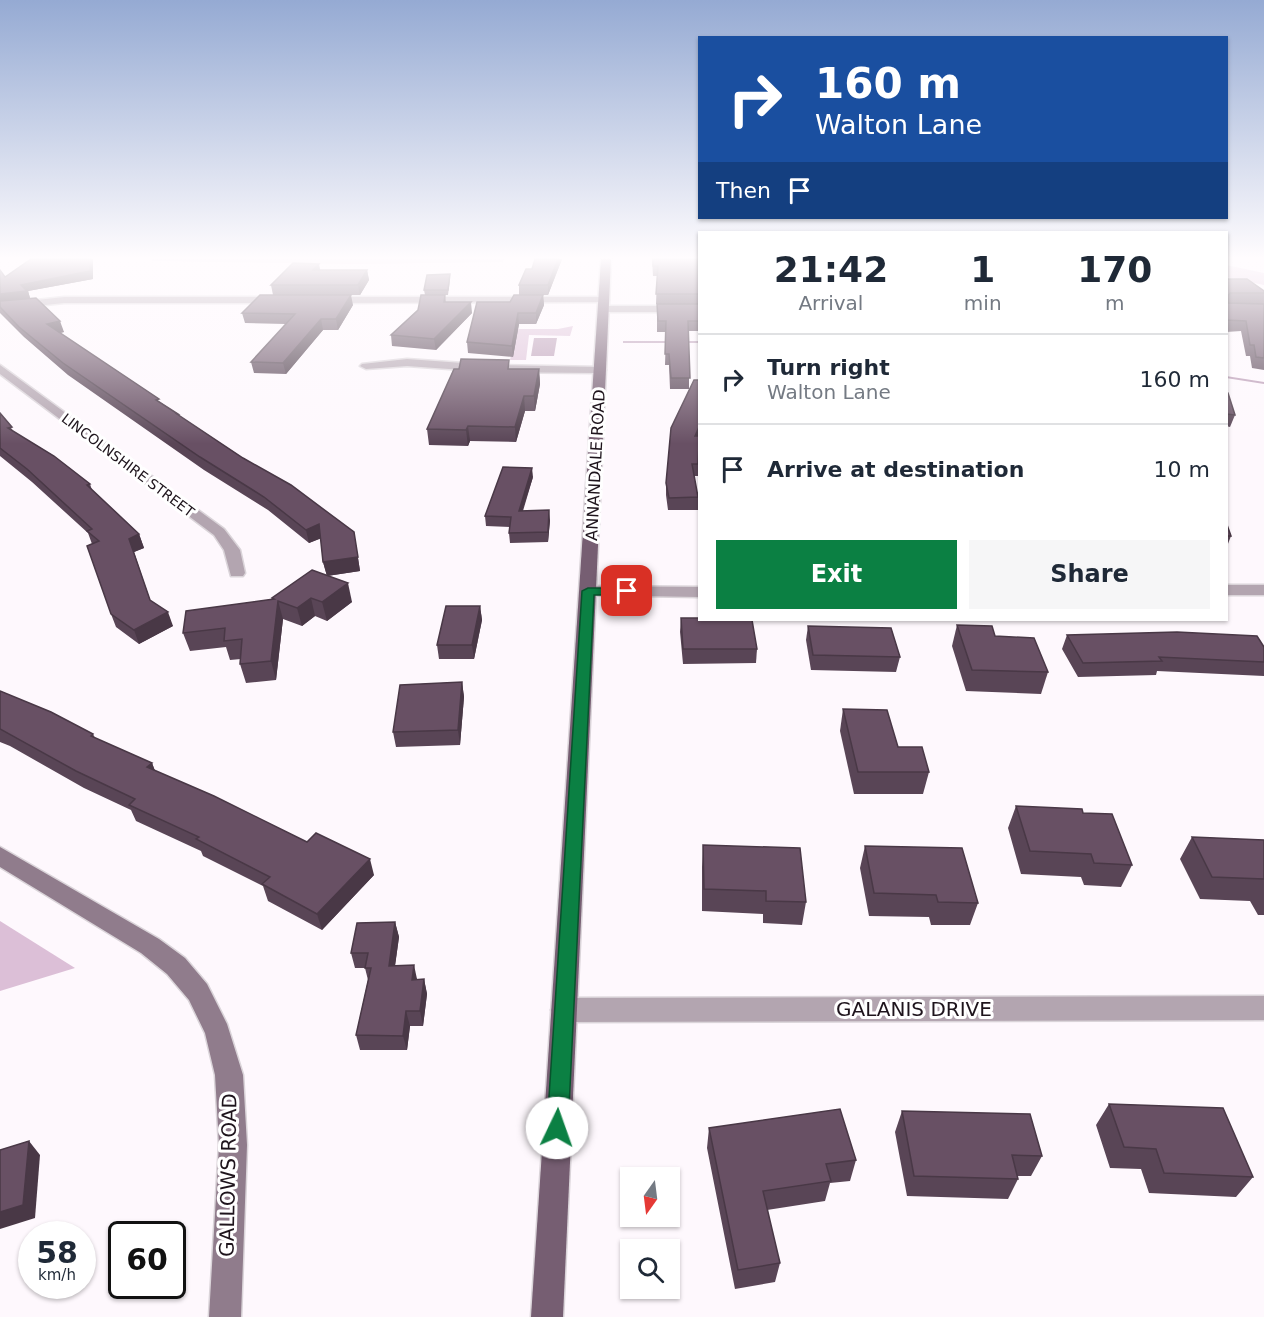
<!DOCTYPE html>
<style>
:root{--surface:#fff;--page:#f6f6f7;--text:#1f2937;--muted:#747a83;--line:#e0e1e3;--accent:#0b8043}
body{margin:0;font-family:"DejaVu Sans",sans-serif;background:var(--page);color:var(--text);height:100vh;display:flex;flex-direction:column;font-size:22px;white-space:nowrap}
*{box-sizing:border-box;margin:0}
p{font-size:20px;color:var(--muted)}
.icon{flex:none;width:33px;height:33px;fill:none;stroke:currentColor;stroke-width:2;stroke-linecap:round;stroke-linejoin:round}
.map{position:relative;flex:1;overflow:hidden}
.drawer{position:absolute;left:698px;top:231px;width:530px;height:390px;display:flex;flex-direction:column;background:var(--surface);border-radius:0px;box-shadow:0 2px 4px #0004}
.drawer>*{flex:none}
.banner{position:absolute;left:698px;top:36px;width:530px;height:183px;border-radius:0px;box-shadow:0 2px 4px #0004;background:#1a4fa0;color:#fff;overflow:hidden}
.needle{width:39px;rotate:194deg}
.buttons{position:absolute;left:620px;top:1167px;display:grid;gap:12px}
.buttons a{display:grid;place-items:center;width:60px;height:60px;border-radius:0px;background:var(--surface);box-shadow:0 2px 4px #0004;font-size:30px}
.speed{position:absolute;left:18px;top:1221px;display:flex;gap:12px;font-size:30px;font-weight:700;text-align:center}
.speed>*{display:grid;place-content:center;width:78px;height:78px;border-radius:50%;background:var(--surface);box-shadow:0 2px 4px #0004;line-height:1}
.speed small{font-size:15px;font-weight:400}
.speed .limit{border:3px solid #111;border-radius:9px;background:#fff;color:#111}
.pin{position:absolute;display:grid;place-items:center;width:51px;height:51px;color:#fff;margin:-26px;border-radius:12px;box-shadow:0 3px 9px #0006}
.me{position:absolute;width:66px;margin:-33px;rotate:3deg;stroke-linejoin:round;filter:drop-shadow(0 0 4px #0008)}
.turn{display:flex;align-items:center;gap:21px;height:126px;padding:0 18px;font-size:27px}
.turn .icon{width:78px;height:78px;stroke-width:2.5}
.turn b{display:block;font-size:42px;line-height:51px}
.then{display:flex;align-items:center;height:57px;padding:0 18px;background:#0003;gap:12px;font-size:22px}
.eta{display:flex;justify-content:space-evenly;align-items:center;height:102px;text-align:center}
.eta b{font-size:36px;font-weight:600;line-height:42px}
.action{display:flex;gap:12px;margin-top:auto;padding:12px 18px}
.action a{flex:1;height:69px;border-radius:0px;background:var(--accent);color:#fff;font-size:24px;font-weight:600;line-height:69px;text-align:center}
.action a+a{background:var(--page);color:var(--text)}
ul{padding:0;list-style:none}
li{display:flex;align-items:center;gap:18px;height:90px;padding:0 18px;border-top:2px solid var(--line)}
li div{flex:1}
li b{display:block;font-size:22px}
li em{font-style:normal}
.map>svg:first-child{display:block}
</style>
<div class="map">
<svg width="1264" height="1317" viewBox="0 0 1264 1317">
<rect width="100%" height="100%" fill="#fef8fd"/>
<g fill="#dcbfd7">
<polygon points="152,259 504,259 503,262 354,264 151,261"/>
<polygon points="1226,265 1264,273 1264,285 1226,277"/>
<polygon points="573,326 570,336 529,335 526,360 510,360 517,329 558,329"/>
<polygon points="0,921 75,968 0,991"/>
</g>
<polygon fill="#b99ab4" points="534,338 557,338 554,356 531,356"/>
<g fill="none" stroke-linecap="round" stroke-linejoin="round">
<g fill="#b99ab4" fill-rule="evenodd">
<rect x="623" y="341" width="76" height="2"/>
<polygon points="1226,376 1264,382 1264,384 1226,378"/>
</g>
<g stroke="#dad4d9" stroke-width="3">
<g id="street">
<polygon points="64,297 280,297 285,300 280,303 64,303 0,310 0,304"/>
<polygon points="604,297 609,300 608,302 328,303 323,300 328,297"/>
<polygon points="699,306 699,312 604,312 599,309 604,306"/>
<polygon points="407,359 491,365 600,367 606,370 600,373 491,372 407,366 366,369 360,366 362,364"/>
<polygon points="0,365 224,529 240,550 245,573 243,576 231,576 224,550 214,535 0,374"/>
<rect x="1226" y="585" width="38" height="10"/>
<polygon points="588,586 699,587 699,597 582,595 580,591 582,587"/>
<polygon points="1264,996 1264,1020 564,1022 555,1018 551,1010 555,1002 564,998"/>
</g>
</g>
<g stroke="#dad4d9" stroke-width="3">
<polygon id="secondary" points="0,847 159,939 185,958 207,984 227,1024 243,1075 247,1145 241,1317 209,1317 219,1145 215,1075 205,1033 189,1000 167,974 141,953 0,867"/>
</g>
<g stroke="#dad4d9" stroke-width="3">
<polygon id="primary" points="601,259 611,259 563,1317 531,1317"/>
</g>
<use href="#street" fill="#b3a5b0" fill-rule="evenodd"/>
<use href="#secondary" fill="#907c8c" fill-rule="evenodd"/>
<use href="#primary" fill="#765e72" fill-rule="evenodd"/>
</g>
<g fill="#594556">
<polygon points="31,259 93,259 93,279 28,291 30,298 64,332 60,333 160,402 178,414 179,416 354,532 360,571 327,576 352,602 327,621 315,616 302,626 283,619 276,680 246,683 240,664 241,659 230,660 226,647 190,651 183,633 272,599 272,598 327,576 323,562 321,538 309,543 268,510 204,470 68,375 24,337 0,313 0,270 5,277"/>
<polygon points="535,259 562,259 548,295 519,295 519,285 532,269"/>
<polygon points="652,259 699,259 699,304 656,304 657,276 653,276"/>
<polygon points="367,270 369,280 360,295 273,295 271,285"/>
<polygon points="450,274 450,279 448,295 425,295 424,290"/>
<polygon points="1226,279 1264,291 1264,370 1252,368 1250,356 1246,356 1241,331 1226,332"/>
<polygon points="445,295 446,302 472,313 436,350 392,346 391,335 418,310"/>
<polygon points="543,295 544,305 536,324 519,324 513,357 468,353 467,342 510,302"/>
<polygon points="657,304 699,304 699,331 689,331 689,389 670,389 669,365 665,365 666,332 657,332"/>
<polygon points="353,305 338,330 323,330 286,374 254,373 251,362 286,324 245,323 242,313"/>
<polygon points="510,369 539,369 540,384 535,411 525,411 516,442 470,441 468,446 429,445 427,429"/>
<polygon points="1226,393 1235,415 1230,427 1226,426"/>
<polygon points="0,413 14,432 90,484 92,490 139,534 144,548 134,552 150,600 173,626 139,644 116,627 111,614 92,544 88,533 32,482 0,456"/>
<polygon points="699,446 698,476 694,476 698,497 698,510 668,510 666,495 666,483"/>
<polygon points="533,477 523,511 550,520 548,542 510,543 509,533 510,527 486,526 485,516"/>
<polygon points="1226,522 1231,536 1226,549"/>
<polygon points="480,606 482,620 474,659 439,659 437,645"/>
<polygon points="681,618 757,649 756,663 683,664 680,632"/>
<polygon points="957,625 1048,672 1041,694 966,691 952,646"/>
<polygon points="808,626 900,657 896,672 811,670 806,640"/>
<polygon points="1067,635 1264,647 1264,676 1157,671 1156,675 1078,677 1062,649"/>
<polygon points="462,682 464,697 460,745 396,747 393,732"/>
<polygon points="0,691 93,734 95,738 152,763 155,771 374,875 322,930 268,901 263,886 203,856 201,851 136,821 131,810 84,788 10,746 0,742"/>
<polygon points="843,709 898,747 929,772 923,794 854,794 840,731"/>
<polygon points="1016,806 1083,813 1132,865 1121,887 1084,885 1081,877 1021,874 1008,828"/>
<polygon points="1192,837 1264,840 1264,915 1258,915 1250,901 1200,899 1180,859"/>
<polygon points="703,845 806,902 802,925 763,923 763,914 702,911 702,867"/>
<polygon points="865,846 978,903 970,925 931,925 929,917 869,916 860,868"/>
<polygon points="395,922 399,937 395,965 417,979 424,979 427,994 423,1026 410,1026 407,1050 360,1050 356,1035 368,980 365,968 355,968 351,953"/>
<polygon points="1109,1104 1253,1177 1236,1197 1149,1193 1141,1169 1110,1168 1096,1125"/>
<polygon points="902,1111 1042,1156 1031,1176 1018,1176 1018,1179 1008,1199 907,1196 895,1132"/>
<polygon points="709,1128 856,1160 850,1181 830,1183 825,1201 767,1210 780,1263 775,1282 735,1289 707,1148"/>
</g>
<g fill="#493846">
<polygon points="91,259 93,259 93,279 28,291 30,298 0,302 0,294 21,285"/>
<polygon points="558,259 562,259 548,295 548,285"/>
<polygon points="319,264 321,274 313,270"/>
<polygon points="367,270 369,280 360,295 358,285"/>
<polygon points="351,295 353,305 338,330 336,319"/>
<polygon points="543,295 544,305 536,324 536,313"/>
<polygon points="471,302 472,313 436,350 434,339"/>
<polygon points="518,313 519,324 513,357 512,346"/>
<polygon points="321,319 323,330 286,374 283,363"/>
<polygon points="60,321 64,332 51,335 47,324"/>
<polygon points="539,369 540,384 535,411 534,396"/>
<polygon points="524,396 525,411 516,442 515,427"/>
<polygon points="468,426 470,441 468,446 466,430"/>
<polygon points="699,427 699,437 695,436"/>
<polygon points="532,468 533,477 519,521 519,511"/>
<polygon points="549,510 550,520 548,542 548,532"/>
<polygon points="319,524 322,538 309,543 306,530"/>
<polygon points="354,532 360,571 327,576 323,562"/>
<polygon points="139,534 144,548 134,552 129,539"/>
<polygon points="348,583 352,602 327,621 322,602"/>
<polygon points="311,598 315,616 302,626 297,608"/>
<polygon points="278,601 283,619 276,680 271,661"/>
<polygon points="480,606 482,620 474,659 472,645"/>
<polygon points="168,612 173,626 139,644 134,630"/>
<polygon points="462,682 464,697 460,745 458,730"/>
<polygon points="152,763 158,779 147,767"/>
<polygon points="370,859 374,875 322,930 317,914"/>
<polygon points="395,922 399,937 393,981 389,966"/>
<polygon points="414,965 417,979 412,980"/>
<polygon points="424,979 427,994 423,1026 420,1011"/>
<polygon points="406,1011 410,1026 407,1050 403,1036"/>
<polygon points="29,1141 40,1155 35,1218 0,1229 0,1212"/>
</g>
<g fill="#685064" stroke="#493846" stroke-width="1.5">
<polygon points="31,259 91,259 90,271 21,285 27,291 0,294 0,270 5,277"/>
<polygon points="535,259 558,259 548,285 519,285 526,269 532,269"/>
<polygon points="653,259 699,259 699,294 656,294 658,266 653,266"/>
<polygon points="293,263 319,264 313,270 367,270 358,285 271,285"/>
<polygon points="450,274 448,290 424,290 427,275"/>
<polygon points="1226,279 1247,279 1264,291 1264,293 1230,293 1228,296 1228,303 1264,304 1264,358 1256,357 1254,345 1250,345 1246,321 1226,320"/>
<polygon points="260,295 351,295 336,319 321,319 283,363 251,362 295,314 242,313"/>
<polygon points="421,295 445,295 444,302 471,302 434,339 391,335 418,310"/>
<polygon points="514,295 543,295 536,313 518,313 512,346 467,342 477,302 510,302"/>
<polygon points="36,298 60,321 47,324 159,399 156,400 178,414 177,414 243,458 291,485 354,532 358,557 323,562 319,524 306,530 264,497 200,457 63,363 19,327 0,307 0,301"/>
<polygon points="657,304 699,304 699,321 688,321 690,378 671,378 669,354 665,354 666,321 658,321"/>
<polygon points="461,359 509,360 508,369 539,369 534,396 524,396 515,427 468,426 466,430 427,429 454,369 459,369"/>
<polygon points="694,380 699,380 699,427 695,436 699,436 699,446 698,464 692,464 698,497 669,498 666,483 671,428"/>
<polygon points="1226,393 1228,393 1235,415 1226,414"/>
<polygon points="0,413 12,427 8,428 54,456 90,484 87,485 139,534 129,539 150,600 168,612 134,630 111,614 87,546 99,541 87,531 92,529 27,469 0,448"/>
<polygon points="503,467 532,468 519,511 549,510 548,532 509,533 511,517 485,516"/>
<polygon points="1226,522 1231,536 1226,536"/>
<polygon points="312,570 348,583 322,602 311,598 297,608 278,601 271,661 240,664 242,639 224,641 225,628 183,633 186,611 274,599 272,598"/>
<polygon points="446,606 480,606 472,645 437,645"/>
<polygon points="681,618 699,618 699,620 752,620 757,649 683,649"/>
<polygon points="957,625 992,626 995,636 1034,638 1048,672 972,670"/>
<polygon points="808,626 891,628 900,657 813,655"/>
<polygon points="1177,632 1257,636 1264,647 1264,662 1159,657 1162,661 1083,663 1067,635"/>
<polygon points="462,682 458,730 393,732 400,685"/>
<polygon points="0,691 51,712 93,734 91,736 152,763 147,767 214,796 307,842 316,833 370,859 317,914 262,884 270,877 196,839 199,837 129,805 135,799 76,771 0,729"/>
<polygon points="843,709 887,710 898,747 922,747 929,772 858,772"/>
<polygon points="1016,806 1082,809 1083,813 1112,814 1132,865 1094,863 1091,854 1030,851"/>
<polygon points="1192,837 1264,840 1264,879 1212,877"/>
<polygon points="703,845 800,848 806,902 766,901 766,891 704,889"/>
<polygon points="865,846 962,848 978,903 938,902 936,895 874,893"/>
<polygon points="395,922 389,966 414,965 412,980 424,979 420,1011 406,1011 403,1036 356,1035 371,968 365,968 368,953 351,953 357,923"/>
<polygon points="1109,1104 1223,1108 1253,1177 1164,1173 1156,1149 1124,1147"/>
<polygon points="840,1109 856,1160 826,1164 831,1181 763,1191 780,1263 738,1270 709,1128"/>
<polygon points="902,1111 1030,1114 1042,1156 1012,1155 1018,1179 914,1176"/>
<polygon points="29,1141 23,1205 0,1212 0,1150"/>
</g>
<linearGradient id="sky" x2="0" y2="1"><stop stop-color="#95aad3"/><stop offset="0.58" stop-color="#fffcfe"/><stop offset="1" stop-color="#fffcfe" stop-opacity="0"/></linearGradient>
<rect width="1264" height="444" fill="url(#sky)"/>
<polygon fill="#0b8043" stroke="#07532c" stroke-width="1.5" points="588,588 627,588 633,591 627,595 594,595 568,1128 565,1135 557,1138 550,1135 547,1128 582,591"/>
<g text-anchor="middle" stroke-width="6" stroke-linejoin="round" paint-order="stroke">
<g font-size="14" fill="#1e141c" stroke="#fff">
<text transform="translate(128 465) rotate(37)" y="5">LINCOLNSHIRE STREET</text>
</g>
<g font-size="16" fill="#1e141c" stroke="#fff">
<text transform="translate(595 465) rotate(-87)" y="6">ANNANDALE ROAD</text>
</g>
<g font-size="20" fill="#1e141c" stroke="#fff">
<text x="914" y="1016">GALANIS DRIVE</text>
<text transform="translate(228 1175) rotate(-89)" y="7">GALLOWS ROAD</text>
</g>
</g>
</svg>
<div class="buttons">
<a><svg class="needle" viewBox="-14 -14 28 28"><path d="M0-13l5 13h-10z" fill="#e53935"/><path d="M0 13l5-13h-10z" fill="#747a83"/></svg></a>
<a><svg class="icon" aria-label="search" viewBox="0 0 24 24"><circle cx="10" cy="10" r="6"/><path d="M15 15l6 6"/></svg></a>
</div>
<div class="speed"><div>58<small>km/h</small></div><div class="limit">60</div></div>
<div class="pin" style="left:627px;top:591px;background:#d93025"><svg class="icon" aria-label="arrive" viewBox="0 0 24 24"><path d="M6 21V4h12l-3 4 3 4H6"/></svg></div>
<svg class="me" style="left:557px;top:1128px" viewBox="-20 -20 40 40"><circle r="19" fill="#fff"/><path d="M0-13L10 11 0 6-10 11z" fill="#0b8043"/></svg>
<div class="banner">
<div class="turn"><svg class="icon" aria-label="right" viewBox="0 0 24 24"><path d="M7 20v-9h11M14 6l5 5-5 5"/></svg><div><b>160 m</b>Walton Lane</div></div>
<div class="then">Then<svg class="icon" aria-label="arrive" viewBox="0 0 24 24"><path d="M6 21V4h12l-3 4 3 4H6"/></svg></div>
</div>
<section class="drawer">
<div class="eta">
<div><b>21:42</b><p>Arrival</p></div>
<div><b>1</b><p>min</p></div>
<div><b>170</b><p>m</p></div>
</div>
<ul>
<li><svg class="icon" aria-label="right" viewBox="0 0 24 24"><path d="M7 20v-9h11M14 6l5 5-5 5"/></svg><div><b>Turn right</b><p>Walton Lane</p></div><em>160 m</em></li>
<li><svg class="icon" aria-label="arrive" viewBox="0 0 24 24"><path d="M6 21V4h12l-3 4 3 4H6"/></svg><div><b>Arrive at destination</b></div><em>10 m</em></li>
</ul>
<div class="action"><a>Exit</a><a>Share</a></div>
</section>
</div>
